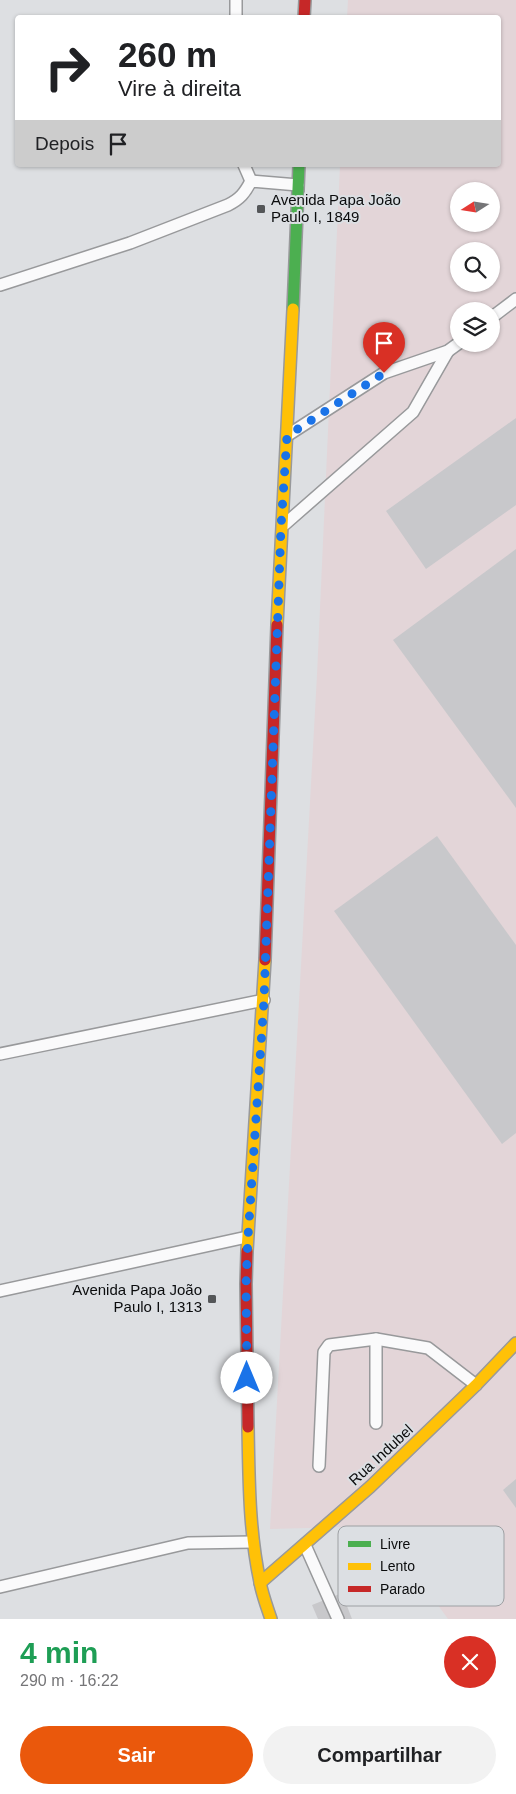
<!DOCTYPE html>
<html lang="pt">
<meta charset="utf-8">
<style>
:root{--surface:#fff;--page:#f2f2f2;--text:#202124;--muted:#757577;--accent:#ea580c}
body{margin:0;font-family:Arial,sans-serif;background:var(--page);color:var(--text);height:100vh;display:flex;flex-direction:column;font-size:19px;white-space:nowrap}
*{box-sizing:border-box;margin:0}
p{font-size:16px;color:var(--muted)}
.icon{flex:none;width:28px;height:28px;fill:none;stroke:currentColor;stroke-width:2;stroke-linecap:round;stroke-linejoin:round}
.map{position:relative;height:1619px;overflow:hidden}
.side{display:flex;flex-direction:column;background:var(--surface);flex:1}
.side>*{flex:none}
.guide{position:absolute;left:15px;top:15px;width:486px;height:152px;border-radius:5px;box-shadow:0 1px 4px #0004;background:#fff;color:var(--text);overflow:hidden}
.needle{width:32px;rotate:258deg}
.tools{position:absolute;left:450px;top:182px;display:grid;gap:10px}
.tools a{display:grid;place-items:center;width:50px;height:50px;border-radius:50%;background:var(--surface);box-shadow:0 1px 4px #0004;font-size:25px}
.pin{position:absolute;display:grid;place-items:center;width:42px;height:42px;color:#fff;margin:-51px -21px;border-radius:50% 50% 50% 0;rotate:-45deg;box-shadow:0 0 5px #0007}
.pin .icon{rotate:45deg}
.me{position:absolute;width:55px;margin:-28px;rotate:0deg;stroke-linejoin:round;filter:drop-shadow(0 0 4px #0008)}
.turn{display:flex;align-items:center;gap:18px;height:105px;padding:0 20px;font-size:22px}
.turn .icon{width:65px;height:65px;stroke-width:2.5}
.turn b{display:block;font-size:35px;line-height:42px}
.then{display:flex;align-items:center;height:48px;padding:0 20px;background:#0003;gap:10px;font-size:19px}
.round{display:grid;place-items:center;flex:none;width:52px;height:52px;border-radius:26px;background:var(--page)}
.headline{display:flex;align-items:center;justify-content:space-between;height:85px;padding:0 20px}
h1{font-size:30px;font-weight:800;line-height:38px;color:#1e9e55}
.primary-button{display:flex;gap:10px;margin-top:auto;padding:10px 20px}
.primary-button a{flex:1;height:58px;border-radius:30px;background:var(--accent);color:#fff;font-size:20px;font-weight:800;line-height:58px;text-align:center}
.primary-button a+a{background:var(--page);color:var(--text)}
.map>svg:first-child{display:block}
</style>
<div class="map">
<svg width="516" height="1619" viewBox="0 0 516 1619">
<rect width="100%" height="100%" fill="#dddfe2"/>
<path fill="#e3d5d8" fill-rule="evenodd" d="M348,0H516V1619H448L381,1526L270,1529L317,675L340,165H499V18L347,17ZM459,191H491V224H459ZM459,251H491V284H459ZM459,311H491V344H459Z"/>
<g fill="#c8c8cb">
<polygon points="516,418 516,505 426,569 386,511"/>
<polygon points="516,549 516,808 393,640"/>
<polygon points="437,836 516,945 516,1133 502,1144 334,911"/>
<polygon points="516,1479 516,1508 503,1490"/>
<polygon points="342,1593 352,1619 318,1619 312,1605"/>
</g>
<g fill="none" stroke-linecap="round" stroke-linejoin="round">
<g stroke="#98999b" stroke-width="14">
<g id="lane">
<polyline points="236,0 236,18"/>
<polyline points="244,165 251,181"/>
<path d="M0,285L130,243L228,205C240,199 245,193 251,181L298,185"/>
<polyline points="491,318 516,299"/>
<polyline points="288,435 384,373 448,351 459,343"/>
<polyline points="285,524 413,412 448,351"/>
<polyline points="0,1054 264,1000"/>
<polyline points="0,1291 247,1237"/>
<polyline points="376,1339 376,1423"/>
<polyline points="319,1466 324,1352 329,1345 376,1339 428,1348 476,1385"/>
<polyline points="305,1545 338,1619"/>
<polyline points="0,1587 188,1543 253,1542"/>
</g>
</g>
<g stroke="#98999b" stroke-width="14">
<polyline id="fast" points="293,309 299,165"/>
</g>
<g stroke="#98999b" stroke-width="14">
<g id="slow">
<polyline points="277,625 293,309"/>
<polyline points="247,1251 265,960"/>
<path d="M248,1427C249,1479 249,1531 260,1582C262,1594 267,1607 271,1619"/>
<polyline points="260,1583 370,1487 476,1385 516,1343"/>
</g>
</g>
<g stroke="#98999b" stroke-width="14">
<g id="jam">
<polyline points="304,18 305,0"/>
<polyline points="265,960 277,625"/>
<polyline points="247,1251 246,1284 248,1427"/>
</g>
</g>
<use href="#lane" stroke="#fafafb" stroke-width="11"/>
<use href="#fast" stroke="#4caf50" stroke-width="11"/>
<use href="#slow" stroke="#ffc107" stroke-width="11"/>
<use href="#jam" stroke="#c62828" stroke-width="11"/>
</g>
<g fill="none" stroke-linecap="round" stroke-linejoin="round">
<polyline stroke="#1a73e8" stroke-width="9" stroke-dasharray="0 16.2" points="247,1378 246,1284 248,1237 264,1000 281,527 287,436 384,373"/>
</g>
<g fill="#545658" stroke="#dcdfe3" stroke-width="2">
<rect x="256" y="204" width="10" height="10" rx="2.5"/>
<rect x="207" y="1294" width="10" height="10" rx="2.5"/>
</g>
<g text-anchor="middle" stroke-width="4" stroke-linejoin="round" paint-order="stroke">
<g font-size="15" fill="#0b0c0d" stroke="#dcdfe3" text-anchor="start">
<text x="271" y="205">Avenida Papa João<tspan x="271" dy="17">Paulo I, 1849</tspan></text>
<text x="202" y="1295" text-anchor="end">Avenida Papa João<tspan x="202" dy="17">Paulo I, 1313</tspan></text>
</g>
<g font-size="15" fill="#0b0c0d" stroke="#dcdfe3">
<text transform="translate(381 1455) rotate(-43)" y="5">Rua Indubel</text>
</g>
</g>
<rect x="338" y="1526" width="166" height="80" rx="8" fill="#dcdfe3" stroke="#9da0a3" stroke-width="1"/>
<rect x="348" y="1541" width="23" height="6" fill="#4caf50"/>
<rect x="348" y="1563" width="23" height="7" fill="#ffc107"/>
<rect x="348" y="1586" width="23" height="6" fill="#c62828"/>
<g font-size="14" fill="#0b0c0d">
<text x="380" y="1549">Livre</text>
<text x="380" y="1571">Lento</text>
<text x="380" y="1594">Parado</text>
</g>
</svg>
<div class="tools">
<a><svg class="needle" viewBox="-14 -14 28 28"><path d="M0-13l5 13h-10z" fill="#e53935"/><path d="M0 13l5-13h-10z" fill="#757577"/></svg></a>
<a><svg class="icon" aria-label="search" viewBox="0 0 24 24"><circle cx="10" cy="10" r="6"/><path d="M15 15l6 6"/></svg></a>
<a><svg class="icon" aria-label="layers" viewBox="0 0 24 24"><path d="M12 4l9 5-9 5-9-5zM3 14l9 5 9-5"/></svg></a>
</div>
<div class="pin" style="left:384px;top:373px;background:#d93025"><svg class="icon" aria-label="arrive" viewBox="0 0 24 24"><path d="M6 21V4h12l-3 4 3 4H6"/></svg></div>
<svg class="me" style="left:247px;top:1378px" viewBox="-20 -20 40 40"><circle r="19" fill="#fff"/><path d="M0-13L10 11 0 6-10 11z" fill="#1a73e8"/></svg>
<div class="guide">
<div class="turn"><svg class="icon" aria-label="right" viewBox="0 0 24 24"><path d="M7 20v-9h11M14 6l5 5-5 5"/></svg><div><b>260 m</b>Vire à direita</div></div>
<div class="then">Depois<svg class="icon" aria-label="arrive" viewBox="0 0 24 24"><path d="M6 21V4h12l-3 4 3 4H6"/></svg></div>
</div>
</div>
<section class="side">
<div class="headline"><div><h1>4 min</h1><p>290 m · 16:22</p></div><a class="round" style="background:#d93025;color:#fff"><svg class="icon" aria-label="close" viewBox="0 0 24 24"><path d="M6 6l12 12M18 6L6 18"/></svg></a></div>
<div class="primary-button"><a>Sair</a><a>Compartilhar</a></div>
</section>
